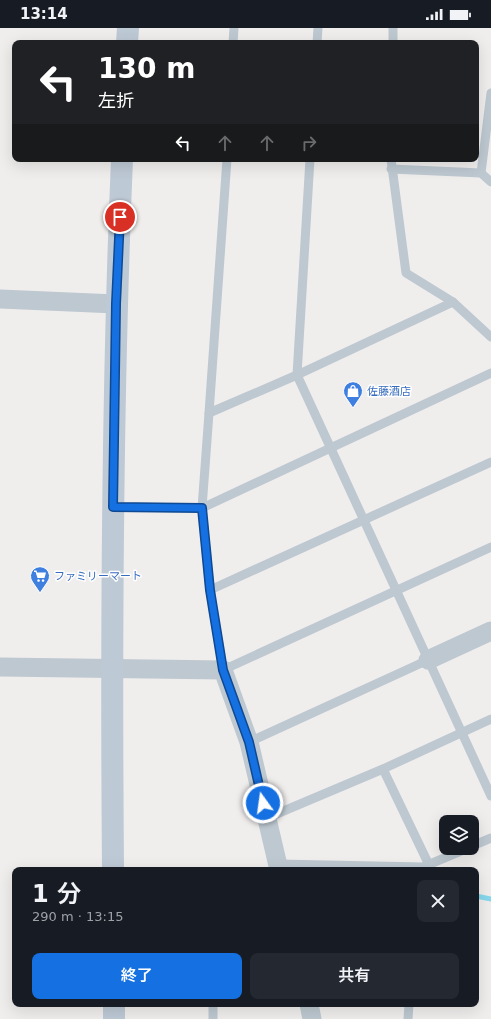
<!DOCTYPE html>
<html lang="ja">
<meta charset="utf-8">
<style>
:root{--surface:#171b24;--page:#242831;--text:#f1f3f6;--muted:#9ea1a6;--accent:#1570e2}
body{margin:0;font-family:"DejaVu Sans","Noto Sans JP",sans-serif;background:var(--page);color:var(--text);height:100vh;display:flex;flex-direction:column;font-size:15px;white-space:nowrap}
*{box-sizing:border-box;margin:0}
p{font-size:13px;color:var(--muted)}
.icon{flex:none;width:22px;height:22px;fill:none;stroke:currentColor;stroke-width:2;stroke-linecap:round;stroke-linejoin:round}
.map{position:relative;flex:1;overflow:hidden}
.details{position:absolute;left:12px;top:839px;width:467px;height:140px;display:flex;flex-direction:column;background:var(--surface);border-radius:8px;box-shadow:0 4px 16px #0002}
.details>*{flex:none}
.banner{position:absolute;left:12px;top:12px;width:467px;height:122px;border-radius:8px;box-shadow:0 4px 16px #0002;background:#202124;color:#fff;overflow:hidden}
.controls{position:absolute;left:439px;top:787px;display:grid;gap:8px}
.controls a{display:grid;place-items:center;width:40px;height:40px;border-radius:8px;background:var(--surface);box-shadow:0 4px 16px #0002;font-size:20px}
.pin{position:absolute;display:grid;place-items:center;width:34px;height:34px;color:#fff;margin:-17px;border:2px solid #fff;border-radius:50%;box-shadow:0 1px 4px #0007}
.me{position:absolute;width:44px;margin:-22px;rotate:346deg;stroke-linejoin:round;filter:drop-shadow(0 0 3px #0008)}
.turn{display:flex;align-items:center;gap:14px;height:84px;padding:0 20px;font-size:18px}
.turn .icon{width:52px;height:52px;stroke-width:2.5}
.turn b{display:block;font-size:28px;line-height:34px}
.lanes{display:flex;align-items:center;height:38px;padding:0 20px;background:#0003;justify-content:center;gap:20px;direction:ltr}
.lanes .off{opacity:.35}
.round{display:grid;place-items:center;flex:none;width:42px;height:42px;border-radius:8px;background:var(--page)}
.headline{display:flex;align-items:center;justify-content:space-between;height:68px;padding:0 20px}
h1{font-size:24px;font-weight:600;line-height:30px}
.primary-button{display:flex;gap:8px;margin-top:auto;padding:8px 20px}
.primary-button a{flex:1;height:46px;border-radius:8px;background:var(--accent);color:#fff;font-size:16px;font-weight:600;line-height:46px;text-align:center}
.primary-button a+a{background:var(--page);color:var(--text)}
.status{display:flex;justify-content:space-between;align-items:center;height:28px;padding:0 20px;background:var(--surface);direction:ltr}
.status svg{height:11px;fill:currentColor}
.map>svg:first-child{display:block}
</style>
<div class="status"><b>13:14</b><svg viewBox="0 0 49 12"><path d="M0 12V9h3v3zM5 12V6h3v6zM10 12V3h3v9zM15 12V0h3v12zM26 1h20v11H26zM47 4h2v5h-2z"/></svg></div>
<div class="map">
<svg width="491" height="991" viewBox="0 0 491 991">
<rect width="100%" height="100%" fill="#f0eded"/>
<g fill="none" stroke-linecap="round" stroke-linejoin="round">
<polyline stroke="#86d8ed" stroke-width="5" points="476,868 491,871"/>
<g stroke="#bdc8d0" stroke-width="9">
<polyline points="233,15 234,0"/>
<polyline points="317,15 318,0"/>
<polyline points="393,15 393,0"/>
<polyline points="310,131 297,347 491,768"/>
<polyline points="391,131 406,245 453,274 491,309"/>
<polyline points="391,141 481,145 491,154"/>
<polyline points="481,145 491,65"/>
<polyline points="453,274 297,347 209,385 202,480 210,562 223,642 491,519"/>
<polyline points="209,385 227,131"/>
<polyline points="113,479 202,480 491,345"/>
<polyline points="210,562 491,434"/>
<polyline points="249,714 428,632"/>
<polyline points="383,741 429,837"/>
<polyline points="267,790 383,741 491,691"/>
<polyline points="472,818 491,810"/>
<polyline points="278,836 423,839 468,820"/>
<polyline points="213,976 213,991"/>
<polyline points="408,991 409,976"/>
</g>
<g stroke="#bdc8d0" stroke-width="19">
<polyline points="0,271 116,276"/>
<polyline points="428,632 491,603"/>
<polyline points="0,639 223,642 249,714 279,842"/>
<polyline points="309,976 312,991"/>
</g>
<g stroke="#bdc9d5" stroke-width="22">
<polyline points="127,15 128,0"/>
<path d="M113,842C111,605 112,368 122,131"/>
<polyline points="114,976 114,991"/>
</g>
</g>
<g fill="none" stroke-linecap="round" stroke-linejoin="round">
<g stroke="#0e4993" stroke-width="10">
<polyline id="route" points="120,189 116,276 113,479 202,480 210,562 223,642 249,714 263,775"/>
</g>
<use href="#route" stroke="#1570e2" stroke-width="7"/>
</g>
<defs>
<g id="shop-pin" transform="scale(1)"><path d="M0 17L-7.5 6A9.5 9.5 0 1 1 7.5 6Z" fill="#3f7fe0" stroke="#fff"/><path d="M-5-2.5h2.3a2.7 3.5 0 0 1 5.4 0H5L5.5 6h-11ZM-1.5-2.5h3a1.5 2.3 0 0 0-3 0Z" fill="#fff"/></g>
<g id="supermarket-pin" transform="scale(1)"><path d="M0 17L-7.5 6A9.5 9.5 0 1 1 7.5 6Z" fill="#3f7fe0" stroke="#fff"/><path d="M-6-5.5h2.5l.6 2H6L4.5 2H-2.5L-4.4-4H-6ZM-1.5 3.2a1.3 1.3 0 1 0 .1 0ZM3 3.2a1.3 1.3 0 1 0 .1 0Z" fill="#fff"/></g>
</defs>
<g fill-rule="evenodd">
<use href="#shop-pin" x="353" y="363"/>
<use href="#supermarket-pin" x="40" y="548"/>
</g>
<g text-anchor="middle" stroke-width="3" stroke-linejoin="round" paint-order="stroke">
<g font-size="11" fill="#366cbe" stroke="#fff" text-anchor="start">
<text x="367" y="367">佐藤酒店</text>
<text x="54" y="552">ファミリーマート</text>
</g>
</g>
</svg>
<div class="controls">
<a><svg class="icon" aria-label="layers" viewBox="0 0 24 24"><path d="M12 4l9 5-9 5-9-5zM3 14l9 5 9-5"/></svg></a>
</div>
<div class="pin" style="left:120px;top:189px;background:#d93025"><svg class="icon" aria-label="arrive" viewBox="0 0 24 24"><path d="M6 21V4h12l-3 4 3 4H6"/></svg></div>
<svg class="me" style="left:263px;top:775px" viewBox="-20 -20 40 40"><circle r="17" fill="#1570e2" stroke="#fff" stroke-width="3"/><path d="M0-11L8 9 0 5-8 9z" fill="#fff"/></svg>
<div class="banner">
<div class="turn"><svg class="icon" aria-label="left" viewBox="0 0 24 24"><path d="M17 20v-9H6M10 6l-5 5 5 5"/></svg><div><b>130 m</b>左折</div></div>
<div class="lanes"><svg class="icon" aria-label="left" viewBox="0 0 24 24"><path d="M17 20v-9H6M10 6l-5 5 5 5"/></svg><svg class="icon off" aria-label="ahead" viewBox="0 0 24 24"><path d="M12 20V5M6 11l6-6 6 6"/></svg><svg class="icon off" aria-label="ahead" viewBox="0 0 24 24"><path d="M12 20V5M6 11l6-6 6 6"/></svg><svg class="icon off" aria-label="right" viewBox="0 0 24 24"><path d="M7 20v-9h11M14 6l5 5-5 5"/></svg></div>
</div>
<section class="details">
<div class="headline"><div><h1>1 分</h1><p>290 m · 13:15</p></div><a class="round"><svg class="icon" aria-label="close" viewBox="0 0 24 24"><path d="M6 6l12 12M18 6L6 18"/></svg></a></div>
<div class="primary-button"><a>終了</a><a>共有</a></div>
</section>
</div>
